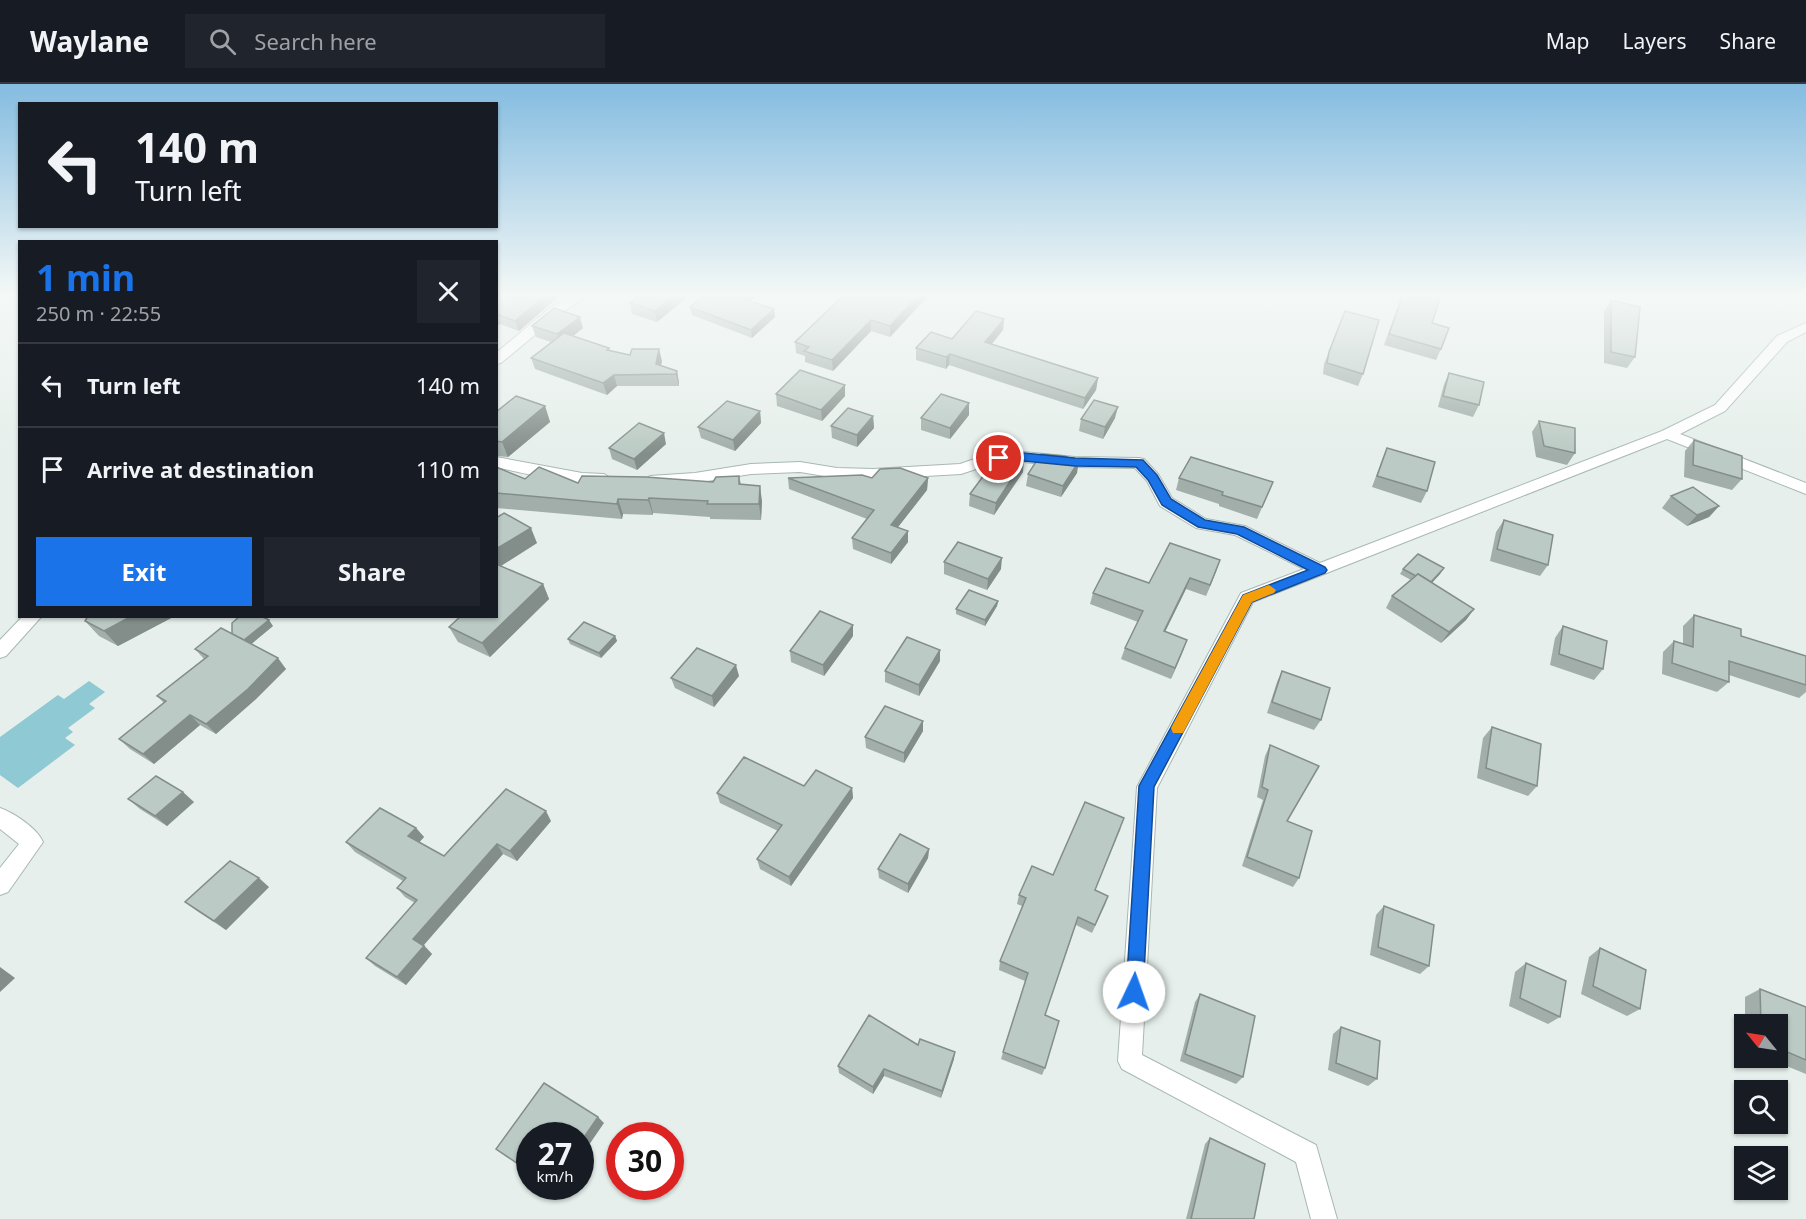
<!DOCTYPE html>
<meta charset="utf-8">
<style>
:root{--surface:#171b24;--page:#20242c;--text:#f1f3f6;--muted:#9ea1a6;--line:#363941;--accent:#1a73e8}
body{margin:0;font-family:"Noto Sans",sans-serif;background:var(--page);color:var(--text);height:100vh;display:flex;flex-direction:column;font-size:22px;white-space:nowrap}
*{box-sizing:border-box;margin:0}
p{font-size:20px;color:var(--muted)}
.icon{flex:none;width:33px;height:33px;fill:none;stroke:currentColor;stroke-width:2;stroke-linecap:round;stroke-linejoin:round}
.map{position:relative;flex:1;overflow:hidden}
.side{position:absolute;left:18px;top:156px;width:480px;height:378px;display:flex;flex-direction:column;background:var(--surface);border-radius:0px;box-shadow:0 2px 4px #0004}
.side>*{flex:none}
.hud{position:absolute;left:18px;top:18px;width:480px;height:126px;border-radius:0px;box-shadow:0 2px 4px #0004;background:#171b24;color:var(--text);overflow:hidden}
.needle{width:39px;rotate:300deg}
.tools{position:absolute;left:1734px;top:930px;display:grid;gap:12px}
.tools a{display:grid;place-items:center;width:54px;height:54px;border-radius:0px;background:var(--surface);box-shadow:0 2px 4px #0004;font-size:30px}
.speed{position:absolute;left:516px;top:1038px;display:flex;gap:12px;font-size:30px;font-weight:700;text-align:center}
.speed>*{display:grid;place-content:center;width:78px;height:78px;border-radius:50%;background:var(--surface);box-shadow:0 2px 4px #0004;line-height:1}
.speed small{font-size:15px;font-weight:400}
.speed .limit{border:9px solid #d22;background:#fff;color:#111}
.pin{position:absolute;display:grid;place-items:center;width:51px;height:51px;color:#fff;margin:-26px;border:3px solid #fff;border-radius:50%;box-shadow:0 2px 6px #0007}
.me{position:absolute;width:66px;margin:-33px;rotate:3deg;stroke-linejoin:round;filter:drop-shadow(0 0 4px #0008)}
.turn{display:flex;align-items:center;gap:21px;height:126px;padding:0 18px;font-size:27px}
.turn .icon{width:78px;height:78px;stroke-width:2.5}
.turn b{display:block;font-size:42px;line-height:51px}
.round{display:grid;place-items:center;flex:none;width:63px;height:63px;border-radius:0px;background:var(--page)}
.summary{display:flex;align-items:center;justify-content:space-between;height:102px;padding:0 18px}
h1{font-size:36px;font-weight:700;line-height:45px;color:var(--accent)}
.button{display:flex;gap:12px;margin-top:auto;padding:12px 18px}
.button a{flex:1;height:69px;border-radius:0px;background:var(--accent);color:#fff;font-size:24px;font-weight:700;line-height:69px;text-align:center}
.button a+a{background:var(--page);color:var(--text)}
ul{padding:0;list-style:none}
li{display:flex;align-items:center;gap:18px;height:84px;padding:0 18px;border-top:2px solid var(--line)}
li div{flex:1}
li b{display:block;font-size:22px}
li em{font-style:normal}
header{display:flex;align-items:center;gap:36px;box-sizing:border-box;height:84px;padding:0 30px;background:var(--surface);border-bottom:2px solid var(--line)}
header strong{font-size:28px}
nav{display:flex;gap:33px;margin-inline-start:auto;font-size:21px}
.search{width:420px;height:54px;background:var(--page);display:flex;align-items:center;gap:15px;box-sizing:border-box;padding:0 21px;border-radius:0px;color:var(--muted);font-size:22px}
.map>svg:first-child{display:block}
</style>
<header>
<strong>Waylane</strong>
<div class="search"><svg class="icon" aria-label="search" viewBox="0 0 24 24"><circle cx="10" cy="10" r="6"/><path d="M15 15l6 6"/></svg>Search here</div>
<nav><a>Map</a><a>Layers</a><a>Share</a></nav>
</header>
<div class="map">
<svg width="1806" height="1135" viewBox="0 0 1806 1135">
<rect width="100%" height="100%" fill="#e6efeb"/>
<polygon fill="#8ec9d4" points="89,597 105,608 89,620 95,624 68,644 73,648 65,654 75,661 18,704 0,691 0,653 58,611 64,615"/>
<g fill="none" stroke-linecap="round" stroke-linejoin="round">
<g stroke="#a8b8b2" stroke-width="2">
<g id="street">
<polygon points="573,211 588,211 560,230 501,279 496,280 496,269 550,224"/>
<polygon points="1806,239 1806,248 1787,258 1725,327 1680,350 1806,399 1806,410 1667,355 1253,518 1157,704 1142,971 1316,1061 1337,1135 1311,1135 1296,1078 1122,985 1118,977 1137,703 1241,509 1304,485 1235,451 1196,444 1160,422 1147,397 1135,384 1075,383 1013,377 988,381 961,390 873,395 837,394 800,388 751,390 695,399 650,402 642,397 650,392 695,389 751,380 800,378 837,384 873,385 960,380 986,371 1013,367 1075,373 1139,374 1144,375 1158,390 1172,414 1206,435 1245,442 1320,479 1662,347 1715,321 1777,252"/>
<path d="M496,373L582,389L604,390L612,395C602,409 515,387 496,383Z"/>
<polygon points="23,532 42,532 6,572 0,574 0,556"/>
<path d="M0,724C14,729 37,744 43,758L8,808L0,811V784L19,760L0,745Z"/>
</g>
</g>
<use href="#street" fill="#fff" fill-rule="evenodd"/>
</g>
<g fill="#a1aea9">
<polygon points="496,211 556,211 557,214 519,247 500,240 496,243"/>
<polygon points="705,211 757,211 750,217 774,225 775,233 752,254 692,231 690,223"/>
<polygon points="844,211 929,211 890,253 871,247 833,287 805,278 805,272 796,269 795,258"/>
<polygon points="1402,211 1441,211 1432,239 1441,265 1436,276 1384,261"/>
<polygon points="685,215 657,238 632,230 630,219"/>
<polygon points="1611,216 1635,273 1627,284 1604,279 1604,228"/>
<polygon points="1345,227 1363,290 1358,302 1323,290 1324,280"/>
<polygon points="1004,235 1003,246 992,260 1098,294 1096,306 1083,325 949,281 946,285 916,276 916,264 952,255"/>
<polygon points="532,242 583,244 573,252 609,264 610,266 630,271 662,277 661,282 677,287 679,299 679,302 617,302 607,311 535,285 531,274 551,258 536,253"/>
<polygon points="1449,289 1479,321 1473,333 1438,323 1444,300"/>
<polygon points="845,301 845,312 822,337 777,322 776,310"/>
<polygon points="969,319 969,331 950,355 921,346 921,334"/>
<polygon points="545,322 550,338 508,373 496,372 496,328"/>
<polygon points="760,327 761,339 735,367 701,354 698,343"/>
<polygon points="873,332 874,344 857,363 832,354 831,342"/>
<polygon points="1115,334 1103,355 1079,347 1081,335"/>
<polygon points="1539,337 1575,369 1567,381 1536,373 1532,348"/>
<polygon points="1694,356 1742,395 1732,406 1684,393 1685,367"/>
<polygon points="666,360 637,386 612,375 609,364"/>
<polygon points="1387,364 1427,407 1421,419 1372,403 1382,376"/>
<polygon points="496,383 525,395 578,399 713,398 739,392 741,400 762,417 761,436 710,435 710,433 653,429 653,431 623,430 622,435 496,424"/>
<polygon points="983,385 1023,388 994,431 969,422 970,410 982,393"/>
<polygon points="1077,389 1061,413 1026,402 1028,390"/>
<polygon points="788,394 928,394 927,406 898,443 908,458 891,480 853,465 852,454 867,435 789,405"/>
<polygon points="1179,394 1268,410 1257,435 1219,422 1219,420 1176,406"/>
<polygon points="1671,412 1719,422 1709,433 1687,442 1662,424"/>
<polygon points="496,434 537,459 501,482 543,500 549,515 490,573 458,558 449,543 496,532"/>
<polygon points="1504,436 1548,481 1540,492 1490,477 1496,448"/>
<polygon points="1220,476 1206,512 1186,505 1165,548 1183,567 1171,595 1121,575 1125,564 1138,538 1090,520 1093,509 1149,499"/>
<polygon points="944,478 1001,485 987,506 944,490"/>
<polygon points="1444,484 1440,490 1432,499 1474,525 1466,536 1441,559 1386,524 1392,512 1411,496 1400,490 1403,485"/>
<polygon points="998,517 997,522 985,542 956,530 956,525"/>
<polygon points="1694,531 1741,552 1806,572 1806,608 1799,614 1729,591 1729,598 1717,608 1662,590 1663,568 1674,557 1683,560 1683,542"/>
<polygon points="88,532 175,532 118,562 99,552 85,537"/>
<polygon points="273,542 251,560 286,585 256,615 216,650 200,641 154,680 130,665 119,655 164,619 157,612 204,575 195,565 232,550"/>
<polygon points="1563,542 1603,585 1594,596 1550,581 1555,554"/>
<polygon points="615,552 617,557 601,574 570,560 568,555"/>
<polygon points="853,552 824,592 791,578 790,567"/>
<polygon points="940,566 940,577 919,612 885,598 885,587"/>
<polygon points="1282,587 1321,636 1314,646 1267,629 1277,598"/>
<polygon points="739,592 714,623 675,604 671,594"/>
<polygon points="923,637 923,647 904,679 866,664 865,653"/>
<polygon points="1492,643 1537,702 1528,712 1477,694 1483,654"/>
<polygon points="1270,661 1299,794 1293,803 1242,782 1263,716 1257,713 1265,672"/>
<polygon points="804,702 852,704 853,714 791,802 760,785 757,775 778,747 720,719 717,709"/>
<polygon points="128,715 194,718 167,742 140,725"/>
<polygon points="551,737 517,777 503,770 424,861 432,870 406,901 375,882 366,874 415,819 405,813 397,804 403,797 355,768 346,758 416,744 424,753 419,758 444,772"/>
<polygon points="1121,744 1095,806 1108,812 1105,821 1092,849 1076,841 1045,931 1045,984 1042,991 1001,975 1025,897 999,886 1000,877 1022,822 1017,820 1019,811 1053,791"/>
<polygon points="929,765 928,774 908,809 879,794 878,785"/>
<polygon points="269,803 226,846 197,827 185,818"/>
<polygon points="1384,822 1429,882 1420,890 1370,871 1376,831"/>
<polygon points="1600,864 1640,925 1627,932 1581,910 1589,873"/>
<polygon points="1526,879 1560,933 1548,940 1509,922 1515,888"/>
<polygon points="1760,905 1806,923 1806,990 1767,974 1778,974 1778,940 1745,940 1745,913"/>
<polygon points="1200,910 1243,993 1236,1000 1180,977 1195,918"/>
<polygon points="1341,943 1377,995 1368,1002 1328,986 1333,950"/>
<polygon points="918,961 954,975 941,1014 884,992 873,1010 839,989 838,982"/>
<polygon points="1210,1054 1254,1135 1186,1135 1205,1060"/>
</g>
<g fill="#838d89">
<polygon points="546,211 556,211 557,214 519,247 515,237"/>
<polygon points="674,211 684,211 685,215 657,238 655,227"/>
<polygon points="747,211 757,211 744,223 743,215"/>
<polygon points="919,211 929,211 890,253 890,242"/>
<polygon points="774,225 775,233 752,254 751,246"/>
<polygon points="496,230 500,240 496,243"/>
<polygon points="580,233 583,244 561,262 557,250"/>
<polygon points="1004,235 1003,246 984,269 985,258"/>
<polygon points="871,236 871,247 833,287 832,276"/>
<polygon points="659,265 662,277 658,291 656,280"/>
<polygon points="950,270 949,281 946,285 946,273"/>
<polygon points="677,287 679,299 679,302 676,290"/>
<polygon points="614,291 617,302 607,311 603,299"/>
<polygon points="1098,294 1096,306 1083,325 1085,314"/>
<polygon points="845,301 845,312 822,337 821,326"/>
<polygon points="969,319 969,331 950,355 950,344"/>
<polygon points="545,322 550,338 508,373 502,358"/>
<polygon points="1118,323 1115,334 1103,355 1105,343"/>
<polygon points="760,327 761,339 735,367 733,356"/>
<polygon points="873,332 874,344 857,363 857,351"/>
<polygon points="664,349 666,360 637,386 634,375"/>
<polygon points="1024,376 1023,388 994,431 996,419"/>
<polygon points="1079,377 1077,389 1061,413 1063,402"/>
<polygon points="928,394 927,406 891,452 891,441"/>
<polygon points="760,402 762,417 761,436 759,420"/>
<polygon points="649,414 653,429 653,431 648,416"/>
<polygon points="618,415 623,430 622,435 617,420"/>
<polygon points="1719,422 1709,433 1687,442 1697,431"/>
<polygon points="531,444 537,459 496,485 496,465"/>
<polygon points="908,447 908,458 891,480 891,469"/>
<polygon points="1002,474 1001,485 987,506 988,495"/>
<polygon points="1220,476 1216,488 1206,512 1210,501"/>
<polygon points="1444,484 1440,490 1426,505 1429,499"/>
<polygon points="1190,494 1186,505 1160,558 1164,547"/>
<polygon points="543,500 549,515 490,573 482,559"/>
<polygon points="998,517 997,522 985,542 985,536"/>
<polygon points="1474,525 1466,536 1441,559 1449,548"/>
<polygon points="132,532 175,532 118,562 104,547"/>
<polygon points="269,536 273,542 249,562 244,556"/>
<polygon points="853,541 853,552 824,592 823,581"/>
<polygon points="615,552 617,557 601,574 599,569"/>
<polygon points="1187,556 1183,567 1171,595 1175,584"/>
<polygon points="940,566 940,577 919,612 919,601"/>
<polygon points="278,574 286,585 256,615 216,650 206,640"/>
<polygon points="736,581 739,592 714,623 712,612"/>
<polygon points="190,631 200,641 154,680 143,670"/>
<polygon points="923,637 923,647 904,679 904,669"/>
<polygon points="852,704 853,714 791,802 789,793"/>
<polygon points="183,708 194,718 167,742 155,732"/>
<polygon points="546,727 551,737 517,777 510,767"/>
<polygon points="416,744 424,753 416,762 408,752"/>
<polygon points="497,760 503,770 421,864 413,855"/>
<polygon points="929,765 928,774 908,809 908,800"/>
<polygon points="259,794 269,803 226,846 214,837"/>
<polygon points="424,862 432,870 406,901 397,893"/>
<polygon points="0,883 15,894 0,908"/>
<polygon points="955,968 954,975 941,1014 942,1007"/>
<polygon points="884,985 884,992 873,1010 873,1003"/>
<polygon points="598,1033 604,1039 580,1074 580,1059"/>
<polygon points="551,1102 561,1102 558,1108"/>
</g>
<g fill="#bbcac4" stroke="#838d89" stroke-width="1.5">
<polygon points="496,211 546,211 515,237 496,230"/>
<polygon points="640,211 674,211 655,227 630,219"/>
<polygon points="705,211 747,211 743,215 774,225 751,246 690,223"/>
<polygon points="844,211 919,211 890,242 871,236 832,276 804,267 809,263 795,258"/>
<polygon points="1403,211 1441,211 1432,239 1449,244 1441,265 1389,250"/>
<polygon points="1611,216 1640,223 1635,273 1611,268"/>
<polygon points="554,224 580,233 557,250 532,242"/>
<polygon points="976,227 1004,235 985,258 1098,294 1085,314 950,270 946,273 916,264 931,248 952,255"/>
<polygon points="1345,227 1379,236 1363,290 1327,279 1329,268"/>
<polygon points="564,249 609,264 607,266 630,271 632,265 659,265 656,280 677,287 676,290 614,291 603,299 531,274"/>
<polygon points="800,286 845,301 821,326 776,310"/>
<polygon points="1449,289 1484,298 1479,321 1443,312"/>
<polygon points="941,310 969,319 950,344 921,334"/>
<polygon points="516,312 545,322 502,358 496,357 496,328"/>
<polygon points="1094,316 1118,323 1105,343 1081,335"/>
<polygon points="727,317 760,327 733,356 698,343"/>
<polygon points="848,324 873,332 857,351 831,342"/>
<polygon points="1539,337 1575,344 1575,369 1544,362"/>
<polygon points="639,339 664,349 634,375 609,364"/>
<polygon points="1694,356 1742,372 1742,395 1693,381"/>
<polygon points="1387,364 1435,378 1427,407 1377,392"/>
<polygon points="1004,369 1024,376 996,419 970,410 987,387 983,385 993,371"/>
<polygon points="1041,370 1064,372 1079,377 1063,402 1028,390"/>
<polygon points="1191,373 1273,398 1262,423 1222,411 1223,408 1179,394"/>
<polygon points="496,383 525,395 539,383 578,399 582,392 646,393 713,398 716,393 739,392 739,400 760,402 759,420 707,420 708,417 649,414 648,416 618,415 617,420 496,409"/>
<polygon points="900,384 928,394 891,441 908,447 891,469 852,454 874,426 788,394 862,391 872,394 880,385"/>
<polygon points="1693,403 1719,422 1697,431 1671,412"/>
<polygon points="504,429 531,444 496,465 496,434"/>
<polygon points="1504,436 1553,451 1548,481 1497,465"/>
<polygon points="958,458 1002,474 988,495 944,478"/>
<polygon points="1170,459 1220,476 1210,501 1190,494 1164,547 1187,556 1175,584 1125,564 1143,527 1093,509 1106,484 1149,499"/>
<polygon points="1418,470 1444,484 1431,498 1418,490 1416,492 1403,485"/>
<polygon points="496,480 543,500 482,559 449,543 461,532 496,532"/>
<polygon points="1418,490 1474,525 1449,548 1392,512"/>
<polygon points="969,506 998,517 985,536 956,525"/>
<polygon points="820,527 853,541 823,581 790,567"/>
<polygon points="1694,531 1741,545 1741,552 1806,572 1806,601 1729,577 1729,598 1672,579 1674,557 1693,563"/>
<polygon points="88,532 132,532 104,547 85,537"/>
<polygon points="240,532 261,532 269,536 244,556 232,550 232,539"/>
<polygon points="584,538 615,552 599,569 568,555"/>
<polygon points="1563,542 1607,557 1603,585 1559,570"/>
<polygon points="221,544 278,574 248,605 206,640 190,631 143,670 119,655 166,617 157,612 208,572 195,565"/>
<polygon points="907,553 940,566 919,601 885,587"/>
<polygon points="697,564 736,581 712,612 671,594"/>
<polygon points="1282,587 1330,604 1321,636 1272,618"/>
<polygon points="885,622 923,637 904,669 865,653"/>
<polygon points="1492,643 1541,660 1537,702 1486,684"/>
<polygon points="1270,661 1319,682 1287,737 1312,747 1299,794 1247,773 1268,706 1262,703"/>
<polygon points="744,673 804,702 816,686 852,704 789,793 757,775 782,741 717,709"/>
<polygon points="156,692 183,708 155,732 128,715"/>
<polygon points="506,705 546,727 510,767 497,760 413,855 424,862 397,893 366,874 417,816 397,804 406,794 346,758 380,724 416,744 408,752 444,772"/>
<polygon points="1085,718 1124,734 1095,806 1108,812 1095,841 1078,833 1045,931 1059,937 1045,984 1003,968 1028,889 1000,877 1026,814 1019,811 1032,782 1053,791"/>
<polygon points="900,750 929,765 908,800 878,785"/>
<polygon points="230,777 259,794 214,837 185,818"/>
<polygon points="1384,822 1434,841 1429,882 1378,863"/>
<polygon points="1600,864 1646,886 1640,925 1593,902"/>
<polygon points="1526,879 1566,897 1560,933 1520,914"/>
<polygon points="1760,905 1806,923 1806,976 1778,964 1778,940 1761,940"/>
<polygon points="1200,910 1255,932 1243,993 1185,970"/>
<polygon points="869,931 918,961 920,955 955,968 942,1007 884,985 873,1003 838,982"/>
<polygon points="1341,943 1380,957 1377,995 1336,979"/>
<polygon points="544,999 598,1033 580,1059 580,1052 530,1052 530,1088 496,1065"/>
<polygon points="1210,1054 1265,1080 1254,1135 1191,1135"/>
</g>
<linearGradient id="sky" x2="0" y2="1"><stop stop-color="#84bce0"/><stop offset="0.57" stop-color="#f4f8f6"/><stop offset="1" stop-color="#f4f8f6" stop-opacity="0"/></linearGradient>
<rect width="1806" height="370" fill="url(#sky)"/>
<polygon fill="#1a73e8" stroke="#114b97" stroke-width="1.5" points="1013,368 1075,374 1143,376 1157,391 1171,415 1205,436 1244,443 1325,483 1327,486 1325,489 1252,518 1154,703 1143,908 1141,915 1134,917 1128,915 1126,908 1139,702 1243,511 1308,486 1237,450 1198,443 1162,421 1148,396 1136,383 1075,382 1013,376 999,378 994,374 995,371"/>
<polygon fill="#f59e0b" points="1269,501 1276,506 1274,509 1252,518 1183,649 1173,649 1171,644 1173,640 1243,511"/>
</svg>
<div class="tools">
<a><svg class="needle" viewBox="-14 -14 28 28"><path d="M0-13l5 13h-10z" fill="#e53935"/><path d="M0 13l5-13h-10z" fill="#9ea1a6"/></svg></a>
<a><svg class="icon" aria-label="search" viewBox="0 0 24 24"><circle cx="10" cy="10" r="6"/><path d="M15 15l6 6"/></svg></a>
<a><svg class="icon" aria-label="layers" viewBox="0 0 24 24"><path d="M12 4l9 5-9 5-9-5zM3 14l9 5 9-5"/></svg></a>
</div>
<div class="speed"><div>27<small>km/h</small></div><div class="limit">30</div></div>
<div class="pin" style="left:999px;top:374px;background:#d93025"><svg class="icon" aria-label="arrive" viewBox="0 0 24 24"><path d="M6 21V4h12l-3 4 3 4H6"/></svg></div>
<svg class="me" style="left:1134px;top:908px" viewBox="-20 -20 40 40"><circle r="19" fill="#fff"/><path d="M0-13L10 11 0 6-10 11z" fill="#1a73e8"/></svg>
<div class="hud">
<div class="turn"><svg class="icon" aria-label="left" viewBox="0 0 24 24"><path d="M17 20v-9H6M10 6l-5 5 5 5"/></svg><div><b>140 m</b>Turn left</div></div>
</div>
<section class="side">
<div class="summary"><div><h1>1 min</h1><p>250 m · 22:55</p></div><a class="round"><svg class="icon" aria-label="close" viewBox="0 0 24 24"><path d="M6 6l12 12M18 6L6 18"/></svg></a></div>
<ul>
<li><svg class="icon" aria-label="left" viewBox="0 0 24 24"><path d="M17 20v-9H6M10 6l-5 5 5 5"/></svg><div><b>Turn left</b></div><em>140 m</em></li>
<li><svg class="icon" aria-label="arrive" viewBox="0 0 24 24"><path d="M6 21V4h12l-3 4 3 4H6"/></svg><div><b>Arrive at destination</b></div><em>110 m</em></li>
</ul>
<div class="button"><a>Exit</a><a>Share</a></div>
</section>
</div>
